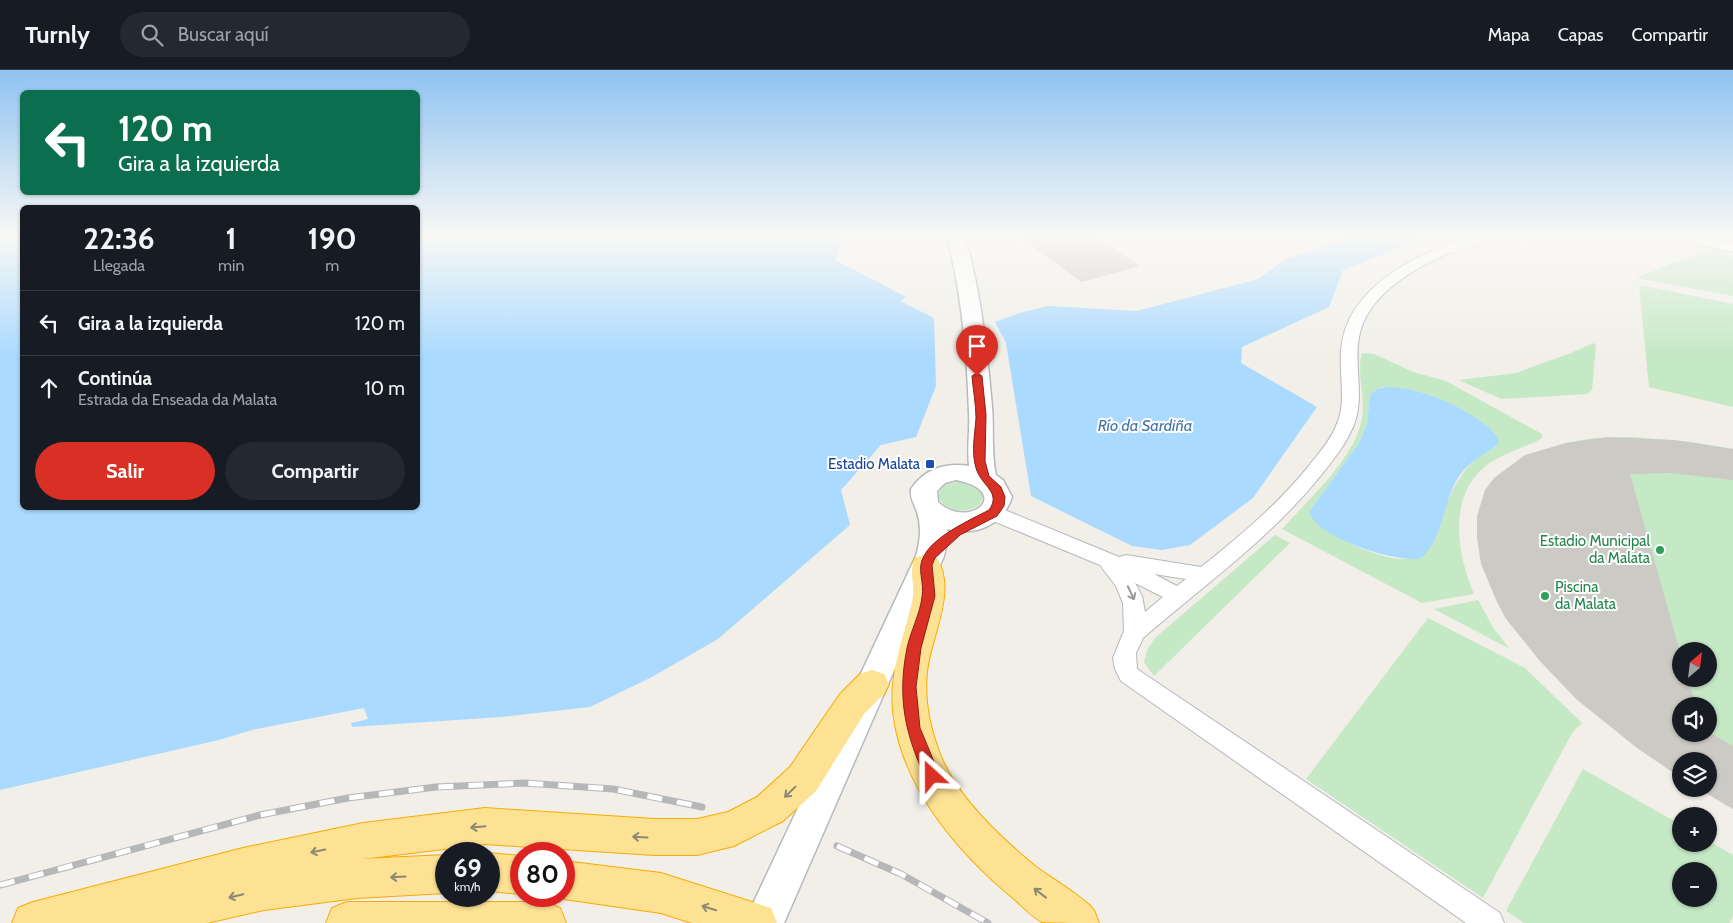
<!DOCTYPE html>
<html lang="es">
<meta charset="utf-8">
<style>
:root{--surface:#171b24;--page:#242831;--text:#f1f3f6;--muted:#9ea1a6;--line:#363941;--accent:#d93025}
body{margin:0;font-family:Cabin,sans-serif;background:var(--page);color:var(--text);height:100vh;display:flex;flex-direction:column;font-size:19px;white-space:nowrap}
*{box-sizing:border-box;margin:0}
p{font-size:16px;color:var(--muted)}
.icon{flex:none;width:28px;height:28px;fill:none;stroke:currentColor;stroke-width:2;stroke-linecap:round;stroke-linejoin:round}
.map{position:relative;flex:1;overflow:hidden}
.sheet{position:absolute;left:20px;top:135px;width:400px;height:305px;display:flex;flex-direction:column;background:var(--surface);border-radius:8px;box-shadow:0 1px 4px #0004}
.sheet>*{flex:none}
.hud{position:absolute;left:20px;top:20px;width:400px;height:105px;border-radius:8px;box-shadow:0 1px 4px #0004;background:#0b6e4f;color:#fff;overflow:hidden}
.needle{width:32px;rotate:28deg}
.tools{position:absolute;left:1672px;top:572px;display:grid;gap:10px}
.tools a{display:grid;place-items:center;width:45px;height:45px;border-radius:50%;background:var(--surface);box-shadow:0 1px 4px #0004;font-size:25px}
.speed{position:absolute;left:435px;top:772px;display:flex;gap:10px;font-size:25px;font-weight:700;text-align:center}
.speed>*{display:grid;place-content:center;width:65px;height:65px;border-radius:50%;background:var(--surface);box-shadow:0 1px 4px #0004;line-height:1}
.speed small{font-size:12px;font-weight:400}
.speed .limit{border:8px solid #d22;background:#fff;color:#111}
.pin{position:absolute;display:grid;place-items:center;width:42px;height:42px;color:#fff;margin:-51px -21px;border-radius:50% 50% 50% 0;rotate:-45deg;box-shadow:0 0 5px #0007}
.pin .icon{rotate:45deg}
.me{position:absolute;width:55px;margin:-28px;rotate:336deg;stroke-linejoin:round;filter:drop-shadow(0 0 4px #0008)}
.turn{display:flex;align-items:center;gap:18px;height:105px;padding:0 15px;font-size:22px}
.turn .icon{width:65px;height:65px;stroke-width:2.5}
.turn b{display:block;font-size:35px;line-height:42px}
.eta{display:flex;justify-content:space-evenly;align-items:center;height:85px;text-align:center}
.eta b{font-size:30px;font-weight:800;line-height:35px}
.cta{display:flex;gap:10px;margin-top:auto;padding:10px 15px}
.cta a{flex:1;height:58px;border-radius:30px;background:var(--accent);color:#fff;font-size:20px;font-weight:800;line-height:58px;text-align:center}
.cta a+a{background:var(--page);color:var(--text)}
ul{padding:0;list-style:none}
li{display:flex;align-items:center;gap:15px;height:65px;padding:0 15px;border-top:1px solid var(--line)}
li div{flex:1}
li b{display:block;font-size:19px}
li em{font-style:normal}
header{display:flex;align-items:center;gap:30px;box-sizing:border-box;height:70px;padding:0 25px;background:var(--surface);border-bottom:1px solid var(--line)}
header strong{font-size:24px}
nav{display:flex;gap:28px;margin-inline-start:auto;font-size:18px}
.search{width:350px;height:45px;background:var(--page);display:flex;align-items:center;gap:12px;box-sizing:border-box;padding:0 18px;border-radius:28px;color:var(--muted);font-size:19px}
.map>svg:first-child{display:block}
</style>
<header>
<strong>Turnly</strong>
<div class="search"><svg class="icon" aria-label="search" viewBox="0 0 24 24"><circle cx="10" cy="10" r="6"/><path d="M15 15l6 6"/></svg>Buscar aquí</div>
<nav><a>Mapa</a><a>Capas</a><a>Compartir</a></nav>
</header>
<div class="map">
<svg width="1733" height="853" viewBox="0 0 1733 853">
<rect width="100%" height="100%" fill="#f1efe8"/>
<g fill="#c5e8c5" fill-rule="evenodd">
<polygon points="1711,178 1723,180 1733,187 1733,226 1636,208"/>
<polygon points="1639,215 1733,234 1733,337 1649,317"/>
<polygon points="1593,273 1596,275 1592,320 1587,324 1501,329 1459,310 1516,303 1571,283"/>
<path d="M1362,283L1374,284L1413,302L1446,311L1542,364V368C1527,377 1509,381 1493,391C1446,420 1456,482 1474,524L1422,533L1282,459C1308,430 1356,387 1362,348C1366,327 1356,303 1362,283ZM1382,317L1404,319L1433,326L1496,376C1447,402 1450,440 1425,484C1418,485 1409,489 1402,489C1380,489 1316,463 1309,442L1359,373L1367,354L1370,324Z"/>
<path d="M1632,367L1692,372L1733,379V739L1699,719H1709V691H1681V708L1625,668L1565,373L1594,368ZM1681,581H1709V609H1681ZM1681,636H1709V664H1681Z"/>
<path d="M961,411C971,413 981,415 984,427L979,435C966,444 945,442 938,426L942,416Z"/>
<polygon points="1275,465 1290,473 1154,606 1144,592 1147,580 1155,568"/>
<polygon points="1478,530 1494,559 1510,579 1434,539"/>
<polygon points="1428,548 1525,598 1582,653 1572,663 1483,828 1306,709"/>
<path d="M1583,699L1681,755V774H1709V771L1733,785V845L1730,853H1524L1506,841ZM1709,801V829H1681V801Z"/>
</g>
<g fill="#aadaff">
<polygon points="0,167 22,167 22,438 418,438 418,167 843,167 835,190 906,227 900,231 934,248 936,316 916,367 881,375 841,420 850,455 718,569 650,608 590,637 501,647 352,657 351,653 368,649 364,638 252,660 219,670 0,720"/>
<polygon points="1348,167 1428,167 1343,200 1329,237 1242,277 1241,293 1317,337 1253,428 1190,475 1162,480 1132,476 1031,426 1006,273 995,252 1019,243 1048,236 1137,241 1258,209 1286,189"/>
<path d="M1386,317C1402,317 1418,321 1432,326C1448,331 1498,356 1499,373C1486,384 1470,391 1460,405C1444,426 1442,475 1419,489C1393,491 1318,469 1309,442L1359,373L1367,354L1370,324L1378,319Z"/>
</g>
<g fill="#cccac5">
<polygon points="1019,167 1096,167 1140,196 1082,212"/>
<polygon points="1608,367 1674,370 1733,379 1733,410 1671,403 1630,404 1681,585 1681,609 1688,609 1696,636 1681,636 1681,664 1709,664 1709,662 1733,676 1733,739 1699,719 1709,719 1709,691 1681,691 1681,708 1637,678 1576,629 1539,590 1506,549 1497,532 1481,494 1477,468 1477,446 1485,420 1494,408 1525,385 1566,373"/>
</g>
<g fill="none" stroke-linecap="round" stroke-linejoin="round">
<g stroke="#b5b8bc" stroke-width="2">
<g id="street">
<path d="M1469,167H1488C1482,174 1457,180 1447,184C1420,196 1391,212 1373,236C1342,276 1370,317 1353,357C1346,374 1333,390 1322,404C1271,468 1204,515 1143,568L1136,583L1137,599L1500,843L1504,853H1466L1121,611L1115,599L1113,588L1124,561L1123,533L1116,516L1100,495L986,448L983,443L986,438L993,437L1000,438L1119,487L1126,485L1201,497C1240,466 1277,435 1308,397C1318,384 1330,371 1336,356C1347,333 1339,306 1341,281C1345,218 1416,184 1469,167ZM1154,504L1186,509L1177,516ZM1135,513L1163,527L1145,542L1142,526Z"/>
<polygon points="1672,167 1698,167 1733,174 1733,182 1678,171"/>
</g>
</g>
<g stroke="#b6babf" stroke-width="3">
<path id="secondary" d="M947,167H965C981,223 987,279 992,337C994,360 991,383 996,405L1003,410L1012,427C1003,455 976,467 947,459L949,465L944,486L784,853H744L916,486C920,471 922,458 917,442C914,433 910,429 911,419C924,399 946,392 969,396C967,378 970,361 969,343C967,284 962,224 947,167ZM956,410C1015,422 969,461 938,432L937,421L945,413Z"/>
</g>
<g stroke="#f9ab00" stroke-width="2">
<g id="highway">
<path d="M926,484L937,488C957,523 931,565 927,602C924,630 930,658 940,684C956,726 1001,768 1035,796C1047,805 1087,830 1093,839C1096,843 1097,849 1099,853C1087,853 1051,853 1042,852C1031,846 1022,836 1013,828C960,784 908,724 895,655C886,609 902,575 912,532C916,517 908,500 915,488Z"/>
<polygon points="872,600 884,604 889,614 884,624 864,644 816,721 783,751 734,776 697,785 654,785 485,774 362,789 446,785 446,823 357,828 264,840 207,853 12,853 18,838 33,832 243,778 363,753 485,738 654,749 697,749 728,742 757,727 790,697 840,624 860,604"/>
<polygon points="489,783 521,786 521,824 489,821 489,784 487,784"/>
<polygon points="564,791 661,803 771,838 777,853 692,853 661,843 564,829 556,826 564,826"/>
<polygon points="347,832 545,832 560,838 566,853 326,853 332,838"/>
</g>
</g>
<use href="#street" fill="#fff" fill-rule="evenodd"/>
<use href="#secondary" fill="#fff" fill-rule="evenodd"/>
<use href="#highway" fill="#fde293" fill-rule="evenodd"/>
<g stroke="#b6b7b8" stroke-width="7">
<g id="rail">
<polyline points="837,776 901,804 988,853"/>
<polyline points="0,815 260,745 348,728 436,717 525,713 613,719 702,737"/>
</g>
</g>
<use href="#rail" stroke="#fff" stroke-width="5" stroke-dasharray="15" stroke-linecap="butt"/>
</g>
<defs><path id="oneway-shaft" d="M-6 0H5M1.5-3L5.5 0L1.5 3" fill="none" stroke-width="1.6" stroke-linecap="round" stroke-linejoin="round" transform="scale(1.25)"/></defs>
<use stroke="#979a9d" href="#oneway-shaft" transform="translate(1131 523) rotate(65)"/>
<g stroke="#8e8975">
<use href="#oneway-shaft" transform="translate(790 722) rotate(136)"/>
<use href="#oneway-shaft" transform="translate(478 757) rotate(175)"/>
<use href="#oneway-shaft" transform="translate(640 767) rotate(-177)"/>
<use href="#oneway-shaft" transform="translate(318 781) rotate(168)"/>
<use href="#oneway-shaft" transform="translate(398 807) rotate(177)"/>
<use href="#oneway-shaft" transform="translate(1040 823) rotate(-142)"/>
<use href="#oneway-shaft" transform="translate(236 826) rotate(167)"/>
<use href="#oneway-shaft" transform="translate(709 838) rotate(-163)"/>
</g>
<linearGradient id="sky" x2="0" y2="1"><stop stop-color="#8fc3f1"/><stop offset="0.58" stop-color="#f9f8f5"/><stop offset="1" stop-color="#f9f8f5" stop-opacity="0"/></linearGradient>
<rect width="1733" height="287" fill="url(#sky)"/>
<path fill="#d93025" stroke="#8d1f18" d="M977,303L982,306L986,345L985,391L989,406L1001,417L1005,427L1004,436L997,446L960,465L935,488L932,495L935,526L921,578L916,617L920,658L940,706L937,711L932,713L927,711C905,665 897,628 907,578C911,560 920,544 922,527C925,512 916,499 924,486C934,466 970,450 989,440C1002,422 981,416 976,398C971,382 975,364 976,348C976,334 973,320 972,306Z"/>
<rect fill="#1a4fb4" stroke="#fff" stroke-width="2" x="925" y="389" width="10" height="10" rx="2.5"/>
<g fill="#2e9e5b" stroke="#fff" stroke-width="2">
<circle cx="1660" cy="480" r="5"/>
<circle cx="1545" cy="526" r="5"/>
</g>
<g text-anchor="middle" stroke-width="4" stroke-linejoin="round" paint-order="stroke">
<g font-size="15" fill="#164399" stroke="#fff" text-anchor="end">
<text x="920" y="399">Estadio Malata</text>
</g>
<g font-size="15" fill="#27864d" stroke="#fff" text-anchor="end">
<text x="1650" y="476">Estadio Municipal<tspan x="1650" dy="17">da Malata</tspan></text>
<text x="1555" y="522" text-anchor="start">Piscina<tspan x="1555" dy="17">da Malata</tspan></text>
</g>
<g font-size="16" font-style="italic" fill="#4174aa" stroke="#fff">
<text x="1145" y="361">Río da Sardiña</text>
</g>
</g>
</svg>
<div class="tools">
<a><svg class="needle" viewBox="-14 -14 28 28"><path d="M0-13l5 13h-10z" fill="#e53935"/><path d="M0 13l5-13h-10z" fill="#9ea1a6"/></svg></a>
<a><svg class="icon" aria-label="sound" viewBox="0 0 24 24"><path d="M4 9h4l5-4v14l-5-4H4zM17 9q2 3 0 6"/></svg></a>
<a><svg class="icon" aria-label="layers" viewBox="0 0 24 24"><path d="M12 4l9 5-9 5-9-5zM3 14l9 5 9-5"/></svg></a>
<a>+</a>
<a>−</a>
</div>
<div class="speed"><div>69<small>km/h</small></div><div class="limit">80</div></div>
<div class="pin" style="left:977px;top:306px;background:#d93025"><svg class="icon" aria-label="arrive" viewBox="0 0 24 24"><path d="M6 21V4h12l-3 4 3 4H6"/></svg></div>
<svg class="me" style="left:932px;top:706px" viewBox="-20 -20 40 40"><path d="M0-17L14 15 0 8-14 15z" fill="#d93025" stroke="#fff" stroke-width="4"/></svg>
<div class="hud">
<div class="turn"><svg class="icon" aria-label="left" viewBox="0 0 24 24"><path d="M17 20v-9H6M10 6l-5 5 5 5"/></svg><div><b>120 m</b>Gira a la izquierda</div></div>
</div>
<section class="sheet">
<div class="eta">
<div><b>22:36</b><p>Llegada</p></div>
<div><b>1</b><p>min</p></div>
<div><b>190</b><p>m</p></div>
</div>
<ul>
<li><svg class="icon" aria-label="left" viewBox="0 0 24 24"><path d="M17 20v-9H6M10 6l-5 5 5 5"/></svg><div><b>Gira a la izquierda</b></div><em>120 m</em></li>
<li><svg class="icon" aria-label="ahead" viewBox="0 0 24 24"><path d="M12 20V5M6 11l6-6 6 6"/></svg><div><b>Continúa</b><p>Estrada da Enseada da Malata</p></div><em>10 m</em></li>
</ul>
<div class="cta"><a>Salir</a><a>Compartir</a></div>
</section>
</div>
